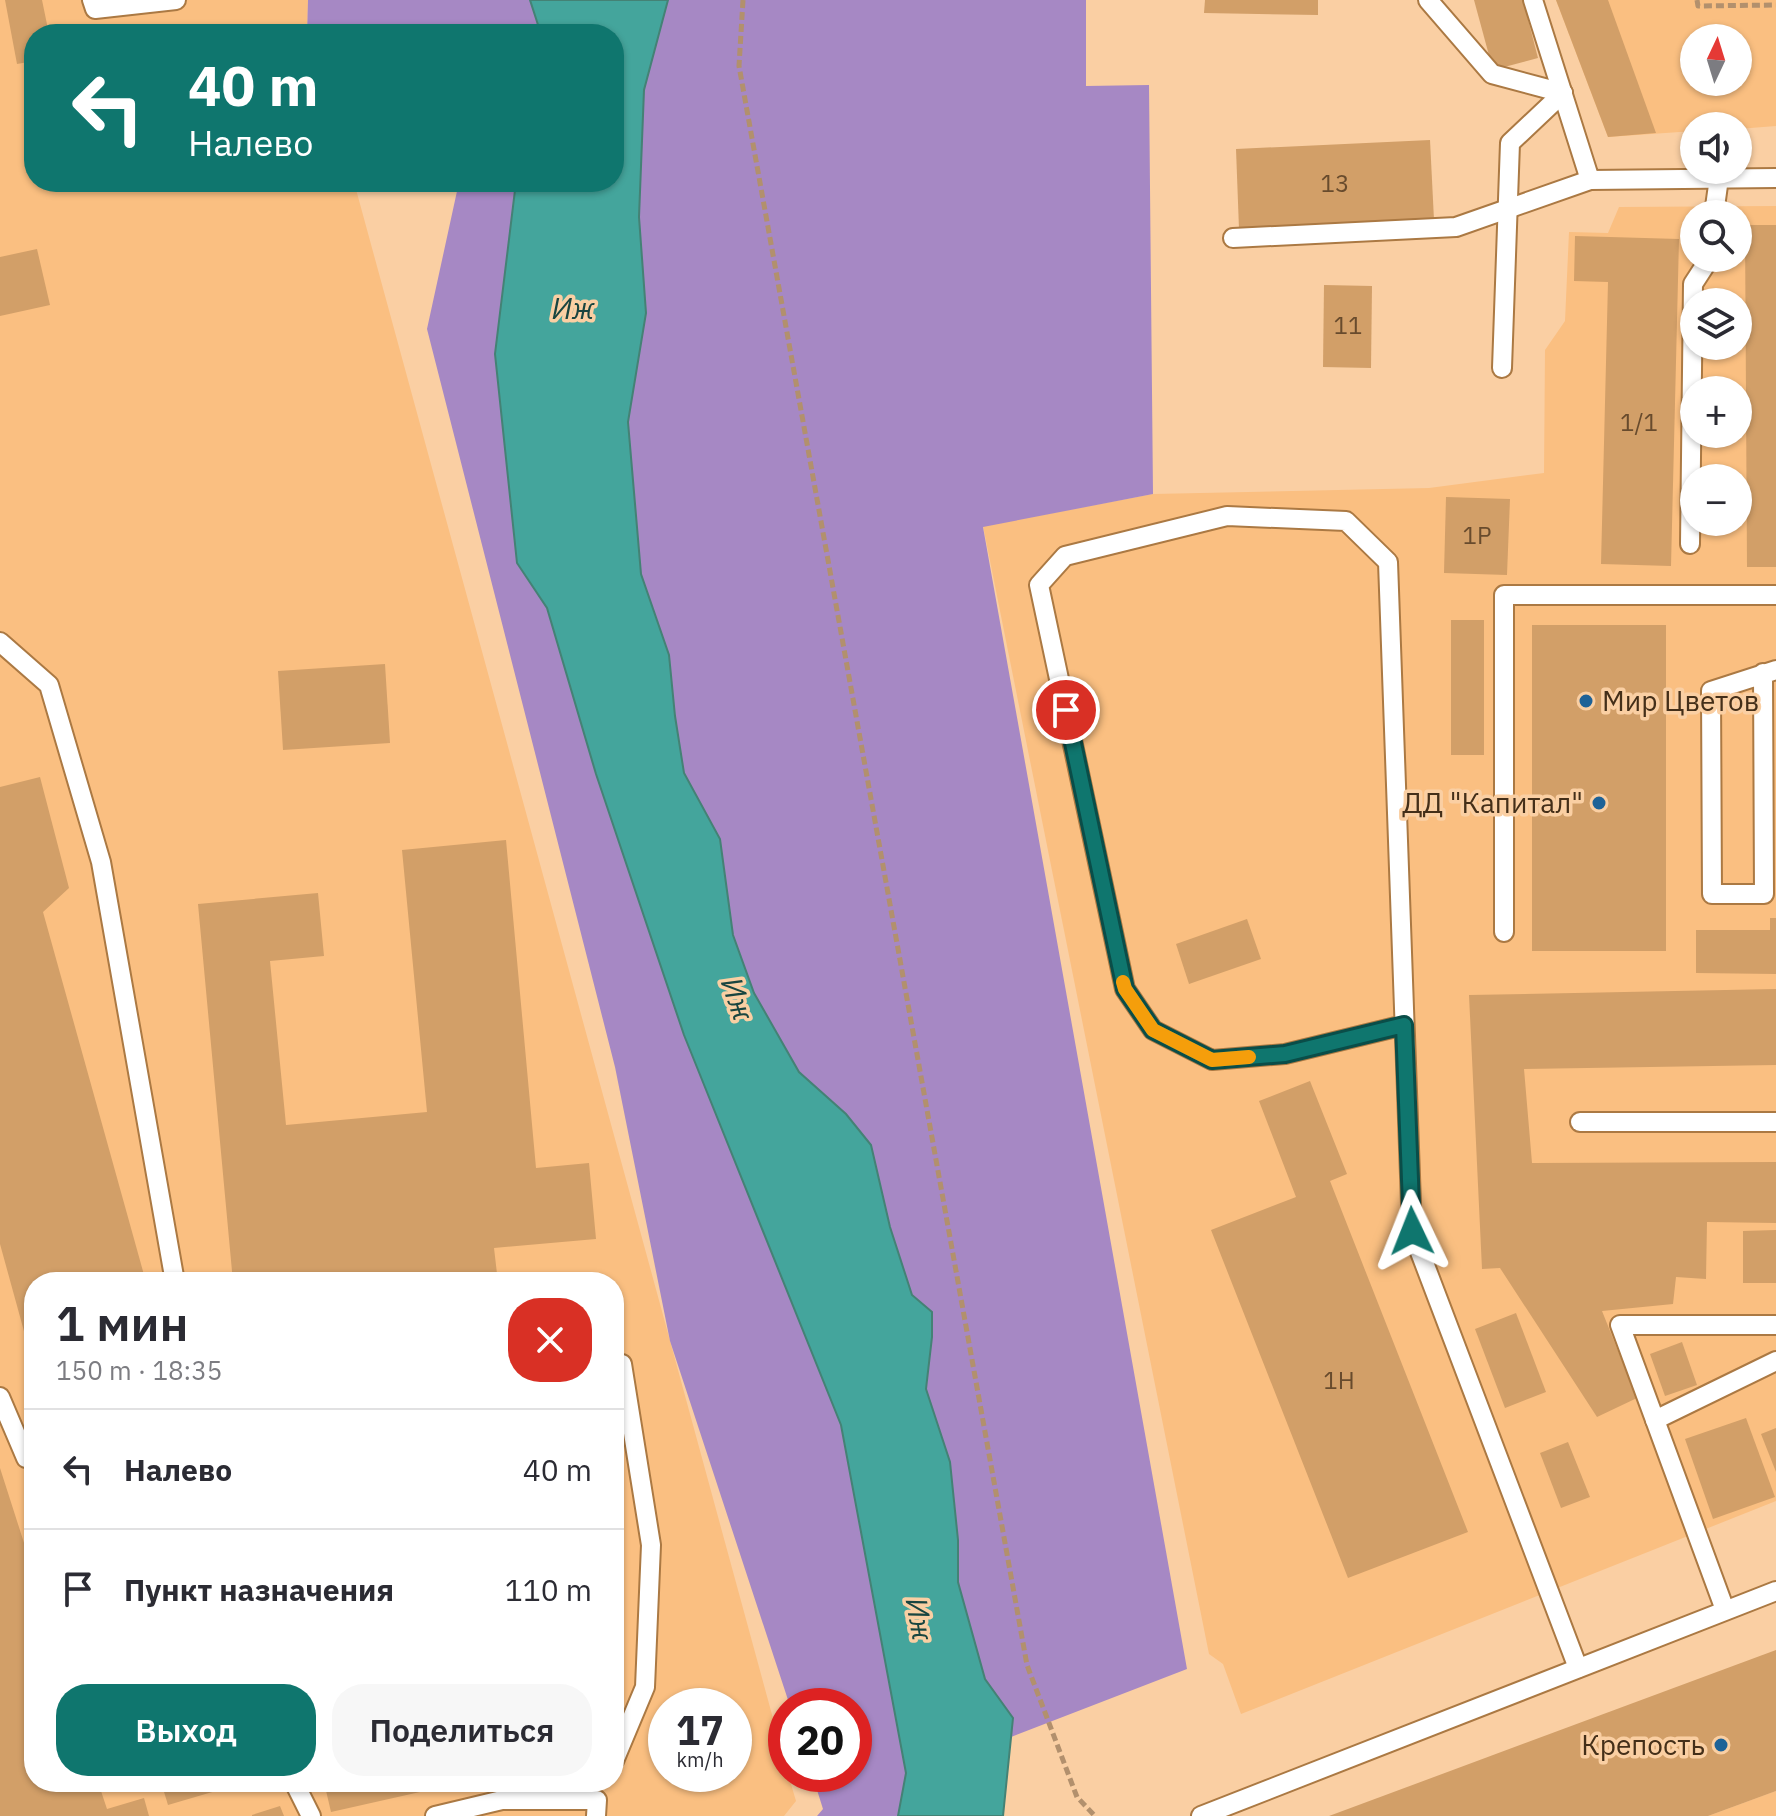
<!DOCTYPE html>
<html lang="ru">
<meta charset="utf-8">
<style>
:root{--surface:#fff;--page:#f7f7f7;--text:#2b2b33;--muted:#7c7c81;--line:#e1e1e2;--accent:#0f766e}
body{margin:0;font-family:"IBM Plex Sans",sans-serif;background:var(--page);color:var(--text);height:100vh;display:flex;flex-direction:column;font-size:30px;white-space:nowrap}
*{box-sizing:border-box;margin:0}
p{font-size:26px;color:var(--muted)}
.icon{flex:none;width:44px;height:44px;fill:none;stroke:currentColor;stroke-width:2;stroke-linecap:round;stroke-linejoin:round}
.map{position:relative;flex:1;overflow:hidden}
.panel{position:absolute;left:24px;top:1272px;width:600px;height:520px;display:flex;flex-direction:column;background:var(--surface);border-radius:32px;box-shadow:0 2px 6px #0004}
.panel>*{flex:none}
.guide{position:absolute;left:24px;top:24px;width:600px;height:168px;border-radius:32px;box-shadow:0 2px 6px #0004;background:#0f766e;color:#fff;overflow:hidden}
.needle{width:52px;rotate:4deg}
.tools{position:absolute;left:1680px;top:24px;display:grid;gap:16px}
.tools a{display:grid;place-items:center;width:72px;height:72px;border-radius:50%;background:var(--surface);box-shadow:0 2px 6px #0004;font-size:40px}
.speed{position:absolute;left:648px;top:1688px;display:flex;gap:16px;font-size:40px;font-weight:700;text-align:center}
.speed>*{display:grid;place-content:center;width:104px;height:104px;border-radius:50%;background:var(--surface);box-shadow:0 2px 6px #0004;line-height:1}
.speed small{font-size:20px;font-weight:400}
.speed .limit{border:12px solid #d22;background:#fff;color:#111}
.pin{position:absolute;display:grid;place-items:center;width:68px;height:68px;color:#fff;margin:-34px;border:4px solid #fff;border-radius:50%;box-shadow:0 2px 8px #0007}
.me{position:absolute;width:88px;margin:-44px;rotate:358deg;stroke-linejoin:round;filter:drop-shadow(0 0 6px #0008)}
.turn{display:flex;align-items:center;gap:28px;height:168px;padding:0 32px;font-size:36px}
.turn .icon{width:104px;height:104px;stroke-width:2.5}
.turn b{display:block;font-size:56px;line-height:68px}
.round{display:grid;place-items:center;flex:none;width:84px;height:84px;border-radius:32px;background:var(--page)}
.overview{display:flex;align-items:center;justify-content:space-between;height:136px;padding:0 32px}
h1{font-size:48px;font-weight:600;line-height:60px}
.cta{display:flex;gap:16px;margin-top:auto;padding:16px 32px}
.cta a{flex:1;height:92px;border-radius:32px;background:var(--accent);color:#fff;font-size:32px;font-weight:600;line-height:92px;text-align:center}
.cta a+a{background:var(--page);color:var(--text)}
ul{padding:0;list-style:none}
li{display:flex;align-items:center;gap:24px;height:120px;padding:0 32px;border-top:2px solid var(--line)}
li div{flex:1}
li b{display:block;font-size:30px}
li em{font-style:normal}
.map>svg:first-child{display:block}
</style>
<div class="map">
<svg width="1776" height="1816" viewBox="0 0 1776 1816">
<rect width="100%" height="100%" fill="#facfa3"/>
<g fill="#fabf81" fill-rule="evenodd">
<path d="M0,0H308L307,34H34V182H354L786,1766V1774H788L796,1801L784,1816H0ZM34,1282H614V1782H34ZM666,1706H734V1774H666Z"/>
<path d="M1556,0H1776V126L1738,129V126H1694V131L1608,137ZM1694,38H1738V82H1694Z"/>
<path d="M1776,206V1501L1241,1714L1223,1664L1209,1654L983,526L1153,494L1429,488L1544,473L1545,350L1565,321L1569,232L1608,233L1619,207ZM1694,214H1738V258H1694ZM1694,302H1738V346H1694ZM1694,390H1738V434H1694ZM1694,478H1738V522H1694Z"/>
<polygon points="1776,1791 1776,1816 1708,1816"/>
</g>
<g fill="#a688c4">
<polygon points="308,0 530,0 542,33 307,34"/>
<polygon points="668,0 1086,0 1086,86 1149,85 1153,494 983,527 1187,1669 1011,1737 1013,1718 985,1679 958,1582 958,1540 950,1462 926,1389 932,1337 932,1312 912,1295 890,1227 871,1145 846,1114 799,1072 754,993 733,935 720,839 684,774 675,716 669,655 641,574 628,422 646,313 639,217 644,90"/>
<polygon points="459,182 516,182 495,354 517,563 547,608 596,774 684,1035 841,1425 906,1773 898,1816 817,1816 823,1809 812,1774 854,1774 854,1706 790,1706 670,1341 615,1067 427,329"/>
</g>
<polygon fill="#44a59c" stroke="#448275" stroke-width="2" points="530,0 668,0 644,90 639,217 646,313 628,422 641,574 669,655 675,716 684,773 720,839 733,935 754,993 799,1072 846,1114 871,1145 890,1227 912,1295 932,1312 932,1337 926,1389 950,1462 958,1540 958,1582 985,1679 1013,1718 1003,1816 898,1816 906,1773 841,1425 684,1035 596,774 547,608 517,563 495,354 516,182 614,182 614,34 541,34"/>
<g fill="#d29f68">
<polygon points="5,0 42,0 49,34 34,34 34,61 17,64"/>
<polygon points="1205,0 1318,0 1318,15 1204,13"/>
<polygon points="1474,0 1523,0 1538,58 1493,70"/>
<polygon points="1556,0 1608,0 1656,133 1608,137"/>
<polygon points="1430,140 1434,220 1239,229 1236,149"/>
<polygon points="1745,225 1776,225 1776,567 1747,567"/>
<polygon points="1575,236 1679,239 1671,566 1601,564 1608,282 1574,281"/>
<polygon points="37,249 50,305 0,316 0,257"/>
<polygon points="1324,285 1372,286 1371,368 1323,367"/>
<polygon points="1446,497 1510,499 1507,575 1444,573"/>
<rect x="1451" y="620" width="33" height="135"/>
<rect x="1532" y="625" width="134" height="326"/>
<polygon points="385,664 390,743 283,750 278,671"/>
<polygon points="40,777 69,888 43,912 146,1282 34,1282 33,1364 0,1244 0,787"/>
<polygon points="506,840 536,1168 589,1163 596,1239 494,1248 498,1282 233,1282 198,904 318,893 324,956 270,961 286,1125 427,1112 402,850"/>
<polygon points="1770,918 1776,918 1776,974 1696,973 1696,930 1770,930"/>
<polygon points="1247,919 1261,959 1189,984 1176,944"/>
<polygon points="1776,989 1776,1065 1524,1069 1532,1163 1776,1162 1776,1223 1707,1222 1706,1279 1676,1277 1673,1304 1602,1311 1637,1398 1597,1417 1500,1268 1482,1269 1469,995"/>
<polygon points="1310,1081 1347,1174 1330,1181 1468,1532 1348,1578 1211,1230 1296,1197 1259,1101"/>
<polygon points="1776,1230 1776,1283 1743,1283 1743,1231"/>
<polygon points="1516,1313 1546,1392 1505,1408 1475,1329"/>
<polygon points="1682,1342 1697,1385 1665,1396 1650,1354"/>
<polygon points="1746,1418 1775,1497 1713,1519 1685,1439"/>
<polygon points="1776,1428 1776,1472 1761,1434"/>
<polygon points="1568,1442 1590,1497 1561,1508 1540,1453"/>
<polygon points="0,1468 34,1574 34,1782 98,1782 107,1809 144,1798 149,1816 0,1816"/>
<polygon points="1776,1650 1776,1791 1708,1816 1329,1816"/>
<polygon points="161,1782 243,1782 243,1783 168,1805"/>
<polygon points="324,1782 460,1782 460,1783 331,1812"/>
<polygon points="280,1806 284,1816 252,1816 252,1815"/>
</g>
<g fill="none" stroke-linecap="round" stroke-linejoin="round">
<g stroke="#ab7943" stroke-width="22">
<g id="lane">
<polyline points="92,0 95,9 176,0"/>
<polyline points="1428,0 1492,74 1563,93"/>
<polyline points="1533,0 1590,180 1776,178"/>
<polyline points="1714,214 1719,178"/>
<polyline points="1233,238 1456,227 1590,180"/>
<polyline points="1502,368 1510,143 1563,93"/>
<polyline points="1690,544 1693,284 1706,264 1707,258"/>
<polyline points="0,642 49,685 101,862 175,1282"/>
<polyline points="1763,673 1764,894 1712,894 1711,691 1776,670"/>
<polyline points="1504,932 1504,595 1776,595"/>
<polyline points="1404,1025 1285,1054 1212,1060 1153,1030 1125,989 1039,585 1065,556 1227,516 1346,521 1388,562 1412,1231 1578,1668"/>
<polyline points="1580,1122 1776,1122"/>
<polyline points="0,1397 26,1458 34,1459"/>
<polyline points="1655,1420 1776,1361"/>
<polyline points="1725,1610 1620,1325 1776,1325"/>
<polyline points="614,1761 645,1687 651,1545 622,1364"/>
<polyline points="294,1782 311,1816"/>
<polyline points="435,1816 502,1800 597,1800 596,1816"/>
<polyline points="1201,1816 1776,1591"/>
</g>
</g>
<g stroke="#b2906d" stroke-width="5" stroke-dasharray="8 4" stroke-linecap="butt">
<polyline points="743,0 739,66 1027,1665 1077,1797 1095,1816"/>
<polyline points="1697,0 1698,6 1776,5"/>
</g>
<use href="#lane" stroke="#fff" stroke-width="18"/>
</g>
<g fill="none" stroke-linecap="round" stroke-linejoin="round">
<g stroke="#0a4d48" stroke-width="20">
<polyline id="route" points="1066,710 1125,989 1153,1030 1212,1060 1285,1054 1404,1025 1412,1231"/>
</g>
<use href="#route" stroke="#0f766e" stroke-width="14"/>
<polyline stroke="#f59e0b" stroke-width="14" points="1123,982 1125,989 1153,1030 1212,1060 1249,1057"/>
</g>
<g fill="#1e6297" stroke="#facfa3" stroke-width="3">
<circle cx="1586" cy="701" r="8"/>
<circle cx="1599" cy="803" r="8"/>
<circle cx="1721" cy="1745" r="8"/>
</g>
<g text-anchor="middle" stroke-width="7" stroke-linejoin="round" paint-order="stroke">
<g font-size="24" fill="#684b2d">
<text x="1335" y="192">13</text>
<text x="1348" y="334">11</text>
<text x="1639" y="431">1/1</text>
<text x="1477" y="544">1Р</text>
<text x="1339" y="1389">1Н</text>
</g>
<g font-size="28" fill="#442f19" stroke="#facfa3" text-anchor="end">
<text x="1602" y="711" text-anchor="start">Мир Цветов</text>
<text x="1583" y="813">ДД "Капитал"</text>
<text x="1705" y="1755">Крепость</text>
</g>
<g font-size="30" font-style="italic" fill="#194540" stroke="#facfa3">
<text x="573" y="319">Иж</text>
<text transform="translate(737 999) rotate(71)" y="10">Иж</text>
<text transform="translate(919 1619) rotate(80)" y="10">Иж</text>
</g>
</g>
</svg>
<div class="tools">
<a><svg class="needle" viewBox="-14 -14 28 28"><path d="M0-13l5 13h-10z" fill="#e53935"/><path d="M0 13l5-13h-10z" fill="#7c7c81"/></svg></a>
<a><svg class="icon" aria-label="sound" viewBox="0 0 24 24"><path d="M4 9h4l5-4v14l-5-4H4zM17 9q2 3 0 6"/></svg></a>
<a><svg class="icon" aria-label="search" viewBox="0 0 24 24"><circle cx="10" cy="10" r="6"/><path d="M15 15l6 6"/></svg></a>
<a><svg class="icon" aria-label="layers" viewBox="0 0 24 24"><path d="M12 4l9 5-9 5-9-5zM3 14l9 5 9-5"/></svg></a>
<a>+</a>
<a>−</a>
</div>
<div class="speed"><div>17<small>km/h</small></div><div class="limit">20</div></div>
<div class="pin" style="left:1066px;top:710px;background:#d93025"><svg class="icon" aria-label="arrive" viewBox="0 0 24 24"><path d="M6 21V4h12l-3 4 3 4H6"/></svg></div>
<svg class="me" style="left:1412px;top:1231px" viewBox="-20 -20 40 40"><path d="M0-17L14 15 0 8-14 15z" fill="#0f766e" stroke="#fff" stroke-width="4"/></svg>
<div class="guide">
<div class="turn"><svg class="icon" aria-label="left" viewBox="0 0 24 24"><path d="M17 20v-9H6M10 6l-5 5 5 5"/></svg><div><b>40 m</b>Налево</div></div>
</div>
<section class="panel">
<div class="overview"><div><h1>1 мин</h1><p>150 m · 18:35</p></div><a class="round" style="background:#d93025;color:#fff"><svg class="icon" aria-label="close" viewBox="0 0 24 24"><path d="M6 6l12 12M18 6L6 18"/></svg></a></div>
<ul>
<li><svg class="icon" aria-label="left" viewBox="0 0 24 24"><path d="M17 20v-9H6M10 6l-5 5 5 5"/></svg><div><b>Налево</b></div><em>40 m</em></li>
<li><svg class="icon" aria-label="arrive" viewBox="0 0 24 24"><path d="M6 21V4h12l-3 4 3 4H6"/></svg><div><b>Пункт назначения</b></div><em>110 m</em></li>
</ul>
<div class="cta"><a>Выход</a><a>Поделиться</a></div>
</section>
</div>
